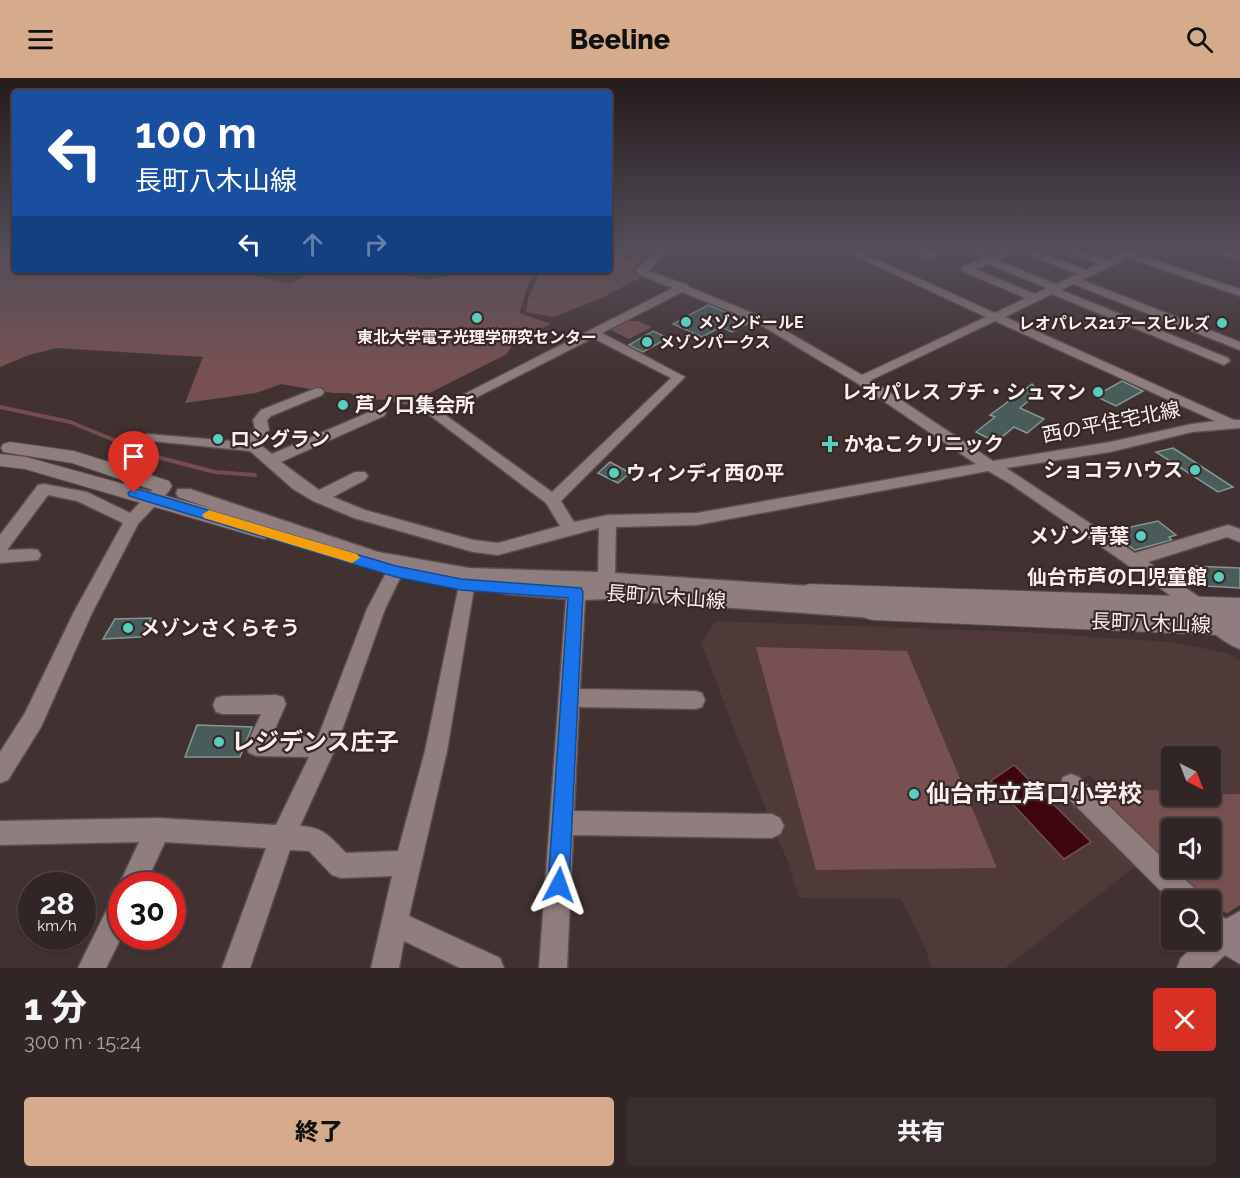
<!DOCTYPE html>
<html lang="ja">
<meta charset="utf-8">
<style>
:root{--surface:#312525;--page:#392d2d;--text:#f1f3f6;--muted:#a8a5a7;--line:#4c4242;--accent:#d6ab8b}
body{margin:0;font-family:Raleway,"Noto Sans JP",sans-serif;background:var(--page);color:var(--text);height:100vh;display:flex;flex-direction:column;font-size:22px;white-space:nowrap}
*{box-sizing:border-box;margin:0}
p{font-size:20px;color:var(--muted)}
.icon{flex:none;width:33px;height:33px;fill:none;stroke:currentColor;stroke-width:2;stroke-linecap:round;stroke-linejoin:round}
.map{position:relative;height:890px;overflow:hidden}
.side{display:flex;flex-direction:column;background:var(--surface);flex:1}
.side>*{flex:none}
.banner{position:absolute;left:12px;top:12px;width:600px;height:183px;border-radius:6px;box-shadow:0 2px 4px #0004,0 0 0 2px var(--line);background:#1a4fa0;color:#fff;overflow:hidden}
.needle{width:39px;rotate:138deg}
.buttons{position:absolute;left:1161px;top:668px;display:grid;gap:12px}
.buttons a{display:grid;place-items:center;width:60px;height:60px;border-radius:6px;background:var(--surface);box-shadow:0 2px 4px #0004,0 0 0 2px var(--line);font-size:30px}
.speed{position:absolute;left:18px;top:794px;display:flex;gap:12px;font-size:30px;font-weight:700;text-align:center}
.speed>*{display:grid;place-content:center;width:78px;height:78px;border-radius:50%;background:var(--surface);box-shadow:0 2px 4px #0004,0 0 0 2px var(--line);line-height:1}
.speed small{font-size:15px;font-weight:400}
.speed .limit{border:9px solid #d22;background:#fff;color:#111}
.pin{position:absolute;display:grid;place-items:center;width:51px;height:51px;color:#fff;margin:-62px -26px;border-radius:50% 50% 50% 0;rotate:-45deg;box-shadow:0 0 6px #0007}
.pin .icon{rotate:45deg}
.me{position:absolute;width:66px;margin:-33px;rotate:4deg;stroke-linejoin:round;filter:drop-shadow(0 0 4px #0008)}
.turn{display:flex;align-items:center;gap:21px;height:126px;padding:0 24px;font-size:27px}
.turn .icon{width:78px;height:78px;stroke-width:2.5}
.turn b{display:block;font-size:42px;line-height:51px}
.lanes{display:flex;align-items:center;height:57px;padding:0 24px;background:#0003;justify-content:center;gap:30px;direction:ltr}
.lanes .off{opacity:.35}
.round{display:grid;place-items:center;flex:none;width:63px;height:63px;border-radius:6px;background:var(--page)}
.overview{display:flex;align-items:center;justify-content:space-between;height:102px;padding:0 24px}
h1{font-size:36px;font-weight:800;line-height:45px}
.action{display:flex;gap:12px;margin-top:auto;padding:12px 24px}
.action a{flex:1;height:69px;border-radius:6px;background:var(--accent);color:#111;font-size:24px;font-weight:800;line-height:69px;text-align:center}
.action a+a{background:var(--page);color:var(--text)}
header{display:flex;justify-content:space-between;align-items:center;height:78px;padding:0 24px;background:var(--accent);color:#111;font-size:27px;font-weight:800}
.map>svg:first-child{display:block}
</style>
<header><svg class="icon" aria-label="menu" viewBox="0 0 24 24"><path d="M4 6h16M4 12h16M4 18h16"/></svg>Beeline<svg class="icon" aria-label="search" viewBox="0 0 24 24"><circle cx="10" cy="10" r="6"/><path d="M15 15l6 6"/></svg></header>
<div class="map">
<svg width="1240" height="890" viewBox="0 0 1240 890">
<rect width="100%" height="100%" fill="#413131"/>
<path fill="#503939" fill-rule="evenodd" d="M716,543L1022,554L1169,564L1228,575L1240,583V722L1106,716L1090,697L1071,707L1137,787L1005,890H932L925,870L901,821L799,820L787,781L772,748L701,565ZM1172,678H1210V717H1172Z"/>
<g fill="#775151" fill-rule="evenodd">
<polygon points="0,170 15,170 15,192 239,192 237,194 290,206 317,192 390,192 426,202 474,192 537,192 530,202 519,235 551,246 514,264 507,276 406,327 389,322 363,321 349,315 333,315 281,306 256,315 185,325 203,279 57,270 29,277 0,289"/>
<polygon points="609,176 631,181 636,177 646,179 630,193 643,198 602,220 553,239 526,234 528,221 541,192 609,192"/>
<polygon points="628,243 638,243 652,249 629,261 611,252"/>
<polygon points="756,569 907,573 997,790 816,792"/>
<path d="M1095,710L1171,713L1172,717L1240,716V827L1228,835L1211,831L1210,822H1201L1088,716ZM1172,750H1210V789H1172Z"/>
</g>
<polygon fill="#3d050d" stroke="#764c51" stroke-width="1.5" points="1014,687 1091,764 1064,781 991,703"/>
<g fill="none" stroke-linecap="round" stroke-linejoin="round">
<polyline stroke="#764c51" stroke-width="4" points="0,329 70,344 153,378 215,394 255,397"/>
</g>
<g fill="#495c59" stroke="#839794" stroke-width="1.5">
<polygon points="708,227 750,244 732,254 721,249 702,259 673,246"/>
<polygon points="653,253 668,260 643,274 629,267"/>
<polygon points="1122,303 1143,313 1116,328 1095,318"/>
<polygon points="1032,306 1039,314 1020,330 1044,341 1027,355 1014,349 996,364 976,354 995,339 990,337"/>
<polygon points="1173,370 1233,409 1218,414 1156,374"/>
<polygon points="610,384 630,395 618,405 598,395"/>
<polygon points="1158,443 1176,457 1169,459 1172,462 1135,472 1108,454"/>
<polygon points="1191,488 1240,490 1240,510 1206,508"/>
<polygon points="152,540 141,559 103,561 115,541"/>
<polygon points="197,647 252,649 240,679 185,679"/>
</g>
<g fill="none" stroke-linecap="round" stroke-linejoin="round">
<g stroke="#5a4d4d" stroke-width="3">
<g id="minor">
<path d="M660,170H671L648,193L688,207L689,209L762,239L862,297L986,239L838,170H851L995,235L1026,220L962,193V189L983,180L962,170H975L992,177L1009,170H1027L1086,192L1098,186L1056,170H1070L1107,182L1117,177L1100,170H1115L1126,174L1133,170H1146L1136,176L1240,211V218L1128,180L1082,202L1240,264V272L1073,206L1061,212L1228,280L1230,283L1224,287L1052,216L1005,239L1234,342H1240V350L1192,354L1110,374L1006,390L1135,475L1228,447L1240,451V464L1227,459L1148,484L1202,521L1223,542L1240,553V571C1217,563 1204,543 1186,529C1128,486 1068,446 1009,405L988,393L697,447L616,449L615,495L809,508L815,510L818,515L812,521L873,526L880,528L882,533L880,538L873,540L607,521L585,522L580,611L695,613L702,615L705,622L702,629L695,631L579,629L574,733L772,736L780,740L784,748L780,756L772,760L573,757L567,890H539L566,521L506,516L500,514L497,509L499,505L475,504L447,673L409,838L500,880L504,890H460L404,863L399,890H371L392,798L341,800L332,797L309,773L290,772L250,890H222L266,770L165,764L145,807H122V812L119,807L139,764L0,767V743L158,740L276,747L309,679L257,678L249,675L246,668L261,636H223L216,634L213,627L216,620L223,618L276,617L283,619L286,626L272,658L318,659L367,531L389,489L371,485L178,419L176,415L178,411H190L378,474L469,490L598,494L599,450L498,477L473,474L354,440L313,423L293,411L250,373L152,363L147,362L145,359L147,356L243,364L255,351L253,342L261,332L317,310L322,311L324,314L322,317L271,338L267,342L269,352L258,365L272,376L374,332H384L386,335L384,338L281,384L319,412L355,394H365L368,398L365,402L333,419L365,432L473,462L498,465L560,448L546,425L427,335L673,210L640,197L636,192ZM1018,173L1078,196L1056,206L997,182ZM988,186L1047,210L1035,216L975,191ZM682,214L754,243L857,305L976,386L697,435L608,437L574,444L561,423L685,299L602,255ZM995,243L1215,343L1192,346L1110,364L993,383L871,302ZM593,260L671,300L552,414L444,336ZM404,492L460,502L425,673L398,773L346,775C330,759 324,749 300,748L336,669L385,531Z"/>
<polygon points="905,170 918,170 929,175 942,170 957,170 928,181"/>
<polygon points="1203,170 1218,170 1240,177 1240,183"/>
<polygon points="44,406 87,414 130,435 155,409 167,409 169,413 138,446 92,535 41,649 8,702 0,705 0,674 25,635 74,534 123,445 77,423 48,417 7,472 32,471 38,472 41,477 38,482 0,485 0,457 38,407"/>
<polygon points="1071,696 1079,699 1197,813 1201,822 1172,824 1063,715 1060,707 1063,699"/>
<polygon points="122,815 122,858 106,890 78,890 113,819"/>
<polygon points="1210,831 1226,841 1240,833 1240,886 1225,877 1211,890 1177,890 1181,880 1202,861 1210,861"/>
</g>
</g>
<g stroke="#5a4d4d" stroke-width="2">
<g id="tertiary">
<polygon points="10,364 74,373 169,403 172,408 169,413 162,415 72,385 3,374 1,370 3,366"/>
<polygon points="0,376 26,379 264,445 272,448 275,453 272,458 264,461 25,391 0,388"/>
<polygon points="809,506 1240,520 1240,558 873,542 865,540 861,533 866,526 809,524 801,521 797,515 801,509"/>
</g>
</g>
<use href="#minor" fill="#907d7d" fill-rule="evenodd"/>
<use href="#tertiary" fill="#907d7d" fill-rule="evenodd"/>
</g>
<linearGradient id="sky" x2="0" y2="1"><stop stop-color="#241b1b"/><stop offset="0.58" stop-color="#544e5a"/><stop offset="1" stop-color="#544e5a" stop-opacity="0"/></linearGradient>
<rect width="1240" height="295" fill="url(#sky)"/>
<polygon fill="#1a73e8" stroke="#114b97" stroke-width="1.5" points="134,410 396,488 461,501 581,510 583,514 569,807 566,815 559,818 551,815 548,807 568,520 461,512 396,499 129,418 128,415"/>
<polygon fill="#f59e0b" points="209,432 357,476 360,480 352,485 204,440 202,437"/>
<g fill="#58cebf" stroke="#372727" stroke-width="2">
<circle cx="477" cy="240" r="6"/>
<circle cx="686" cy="244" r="6"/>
<circle cx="1222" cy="245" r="6"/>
<circle cx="647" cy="264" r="6"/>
<circle cx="1098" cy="314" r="6"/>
<circle cx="343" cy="327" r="6"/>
<circle cx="218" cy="361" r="6"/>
<path d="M827 357h6v6h6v6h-6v6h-6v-6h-6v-6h6z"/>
<circle cx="1195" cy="392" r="6"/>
<circle cx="614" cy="395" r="6"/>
<circle cx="1141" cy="458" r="6"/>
<circle cx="1219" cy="499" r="6"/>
<circle cx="128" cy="550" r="6"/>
<circle cx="219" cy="664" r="6"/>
<circle cx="914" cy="716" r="6"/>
</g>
<g text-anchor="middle" stroke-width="4.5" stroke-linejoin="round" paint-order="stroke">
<g font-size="16" font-weight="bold" fill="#fbf0f0" stroke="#372727" text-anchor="start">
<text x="698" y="250">メゾンドールE</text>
<text x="1210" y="251" text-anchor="end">レオパレス21アースヒルズ</text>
<text x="477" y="265" text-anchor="middle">東北大学電子光理学研究センター</text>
<text x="659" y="270">メゾンパークス</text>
</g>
<g font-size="20" font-weight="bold" fill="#fbf0f0" stroke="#372727" text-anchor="start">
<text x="1086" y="321" text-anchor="end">レオパレス プチ・シュマン</text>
<text x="355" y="334">芦ノ口集会所</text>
<text x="230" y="368">ロングラン</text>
<text x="844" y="373">かねこクリニック</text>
<text x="1183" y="399" text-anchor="end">ショコラハウス</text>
<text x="626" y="402">ウィンディ西の平</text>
<text x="1129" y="465" text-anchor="end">メゾン青葉</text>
<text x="1207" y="506" text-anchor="end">仙台市芦の口児童館</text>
<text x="140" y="557">メゾンさくらそう</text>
</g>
<g font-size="20" fill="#fbf0f0" stroke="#372727">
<text transform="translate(1111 344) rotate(-11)" y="7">西の平住宅北線</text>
<text transform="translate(666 519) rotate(4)" y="7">長町八木山線</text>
<text transform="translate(1151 545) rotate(2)" y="7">長町八木山線</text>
</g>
<g font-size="24" font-weight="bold" fill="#fbf0f0" stroke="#372727" text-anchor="start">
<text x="231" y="672">レジデンス庄子</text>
<text x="926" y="724">仙台市立芦口小学校</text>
</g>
</g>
</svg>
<div class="buttons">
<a><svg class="needle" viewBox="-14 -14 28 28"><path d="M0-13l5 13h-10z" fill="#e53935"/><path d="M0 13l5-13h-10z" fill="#a8a5a7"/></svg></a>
<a><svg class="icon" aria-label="sound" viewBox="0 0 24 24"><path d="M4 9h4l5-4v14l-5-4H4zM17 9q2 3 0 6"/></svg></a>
<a><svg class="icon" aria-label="search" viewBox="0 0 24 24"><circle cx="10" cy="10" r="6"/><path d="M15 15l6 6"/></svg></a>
</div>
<div class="speed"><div>28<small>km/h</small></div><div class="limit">30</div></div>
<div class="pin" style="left:134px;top:415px;background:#d93025"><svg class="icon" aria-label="arrive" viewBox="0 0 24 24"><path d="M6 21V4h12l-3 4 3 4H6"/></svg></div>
<svg class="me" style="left:559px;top:807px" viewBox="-20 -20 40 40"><path d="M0-17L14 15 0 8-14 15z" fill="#1a73e8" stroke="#fff" stroke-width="4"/></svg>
<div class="banner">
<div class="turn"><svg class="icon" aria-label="left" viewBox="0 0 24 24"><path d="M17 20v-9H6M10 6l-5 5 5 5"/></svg><div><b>100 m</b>長町八木山線</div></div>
<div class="lanes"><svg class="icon" aria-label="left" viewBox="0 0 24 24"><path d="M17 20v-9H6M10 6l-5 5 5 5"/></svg><svg class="icon off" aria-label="ahead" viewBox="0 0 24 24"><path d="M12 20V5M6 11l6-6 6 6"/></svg><svg class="icon off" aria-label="right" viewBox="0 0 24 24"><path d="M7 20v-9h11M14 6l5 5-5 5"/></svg></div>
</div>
</div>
<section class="side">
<div class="overview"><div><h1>1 分</h1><p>300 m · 15:24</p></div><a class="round" style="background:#d93025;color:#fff"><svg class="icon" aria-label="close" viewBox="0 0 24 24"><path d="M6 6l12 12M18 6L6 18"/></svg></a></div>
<div class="action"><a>終了</a><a>共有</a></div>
</section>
